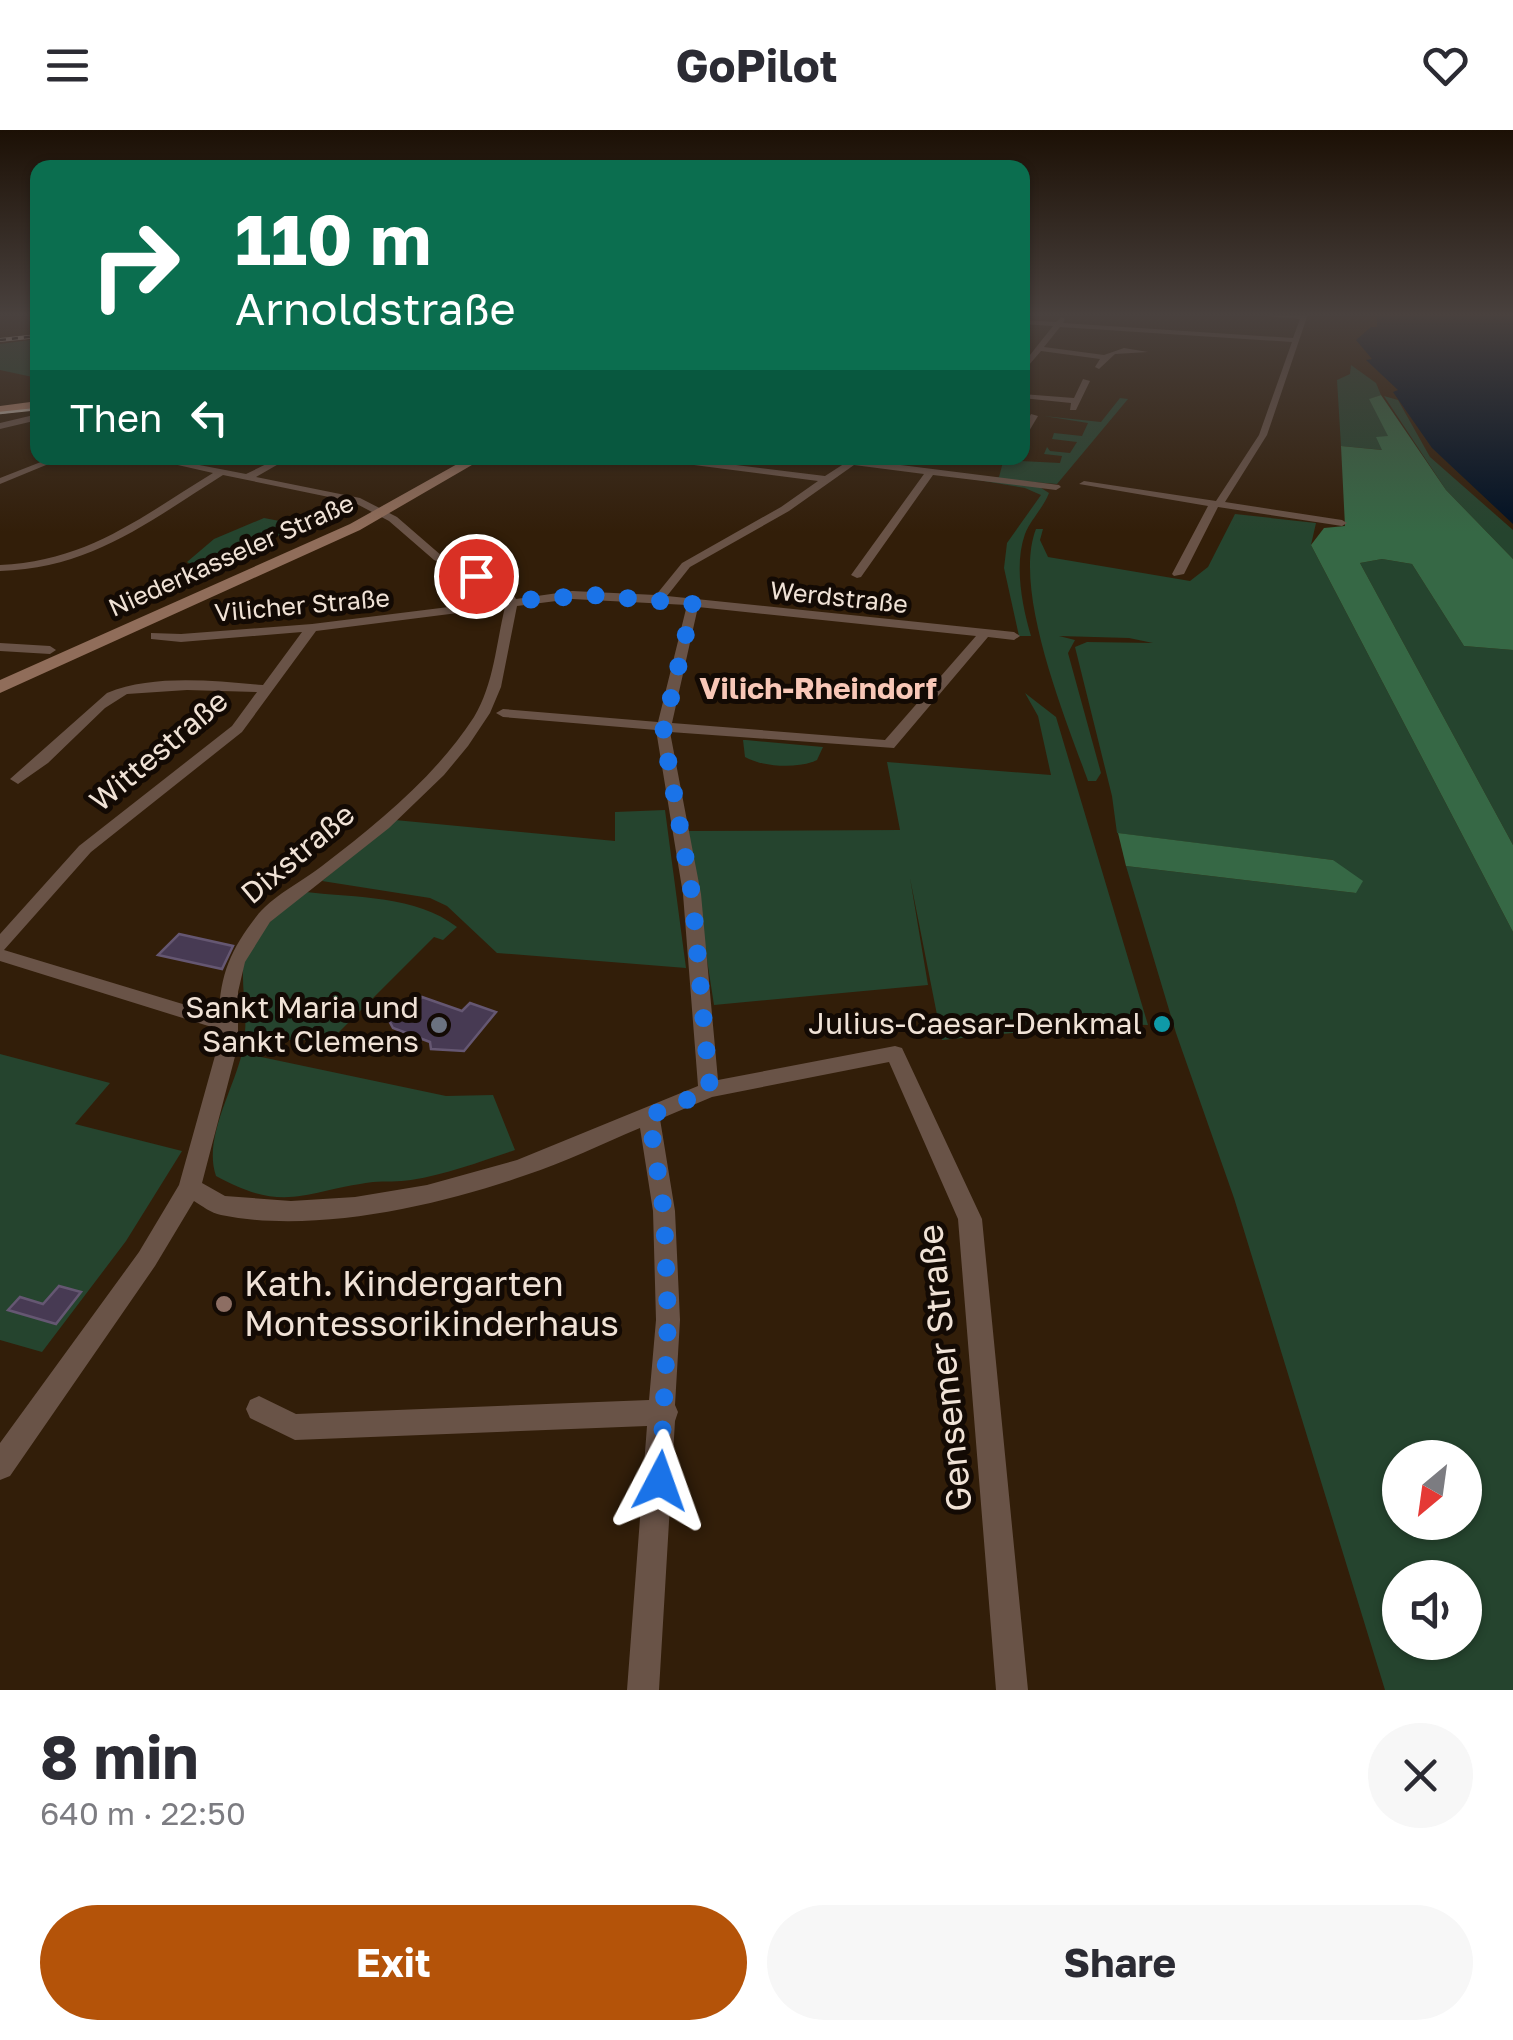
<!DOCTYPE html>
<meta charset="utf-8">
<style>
:root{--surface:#fff;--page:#f7f7f7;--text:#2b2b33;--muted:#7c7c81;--accent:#b45309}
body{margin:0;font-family:"Golos Text",sans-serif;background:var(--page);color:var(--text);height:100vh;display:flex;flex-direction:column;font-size:38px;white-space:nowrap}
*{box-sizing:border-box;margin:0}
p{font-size:32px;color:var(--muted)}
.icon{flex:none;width:55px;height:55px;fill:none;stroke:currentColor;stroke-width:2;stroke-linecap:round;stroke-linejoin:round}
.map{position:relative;height:1560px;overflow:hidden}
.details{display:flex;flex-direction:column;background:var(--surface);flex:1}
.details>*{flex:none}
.banner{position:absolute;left:30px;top:30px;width:1000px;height:305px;border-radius:20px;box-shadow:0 2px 8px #0004;background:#0b6e4f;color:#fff;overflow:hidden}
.needle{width:65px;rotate:209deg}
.tools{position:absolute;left:1382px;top:1310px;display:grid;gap:20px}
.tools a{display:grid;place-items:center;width:100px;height:100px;border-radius:50%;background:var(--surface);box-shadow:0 2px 8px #0004;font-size:50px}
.pin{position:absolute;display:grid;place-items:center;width:85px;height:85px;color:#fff;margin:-42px;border:5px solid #fff;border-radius:50%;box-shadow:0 2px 10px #0007}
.me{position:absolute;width:110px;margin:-55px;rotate:4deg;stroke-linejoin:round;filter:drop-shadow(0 0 8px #0008)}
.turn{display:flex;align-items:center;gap:35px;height:210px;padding:0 40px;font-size:45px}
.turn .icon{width:130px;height:130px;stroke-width:2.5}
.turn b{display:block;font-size:70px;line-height:85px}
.then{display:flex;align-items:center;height:95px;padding:0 40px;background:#0003;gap:20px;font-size:38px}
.round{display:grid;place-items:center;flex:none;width:105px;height:105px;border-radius:52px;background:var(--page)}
.overview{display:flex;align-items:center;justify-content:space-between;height:170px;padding:0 40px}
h1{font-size:60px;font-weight:700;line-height:75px}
.button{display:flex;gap:20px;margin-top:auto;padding:20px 40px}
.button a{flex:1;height:115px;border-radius:60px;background:var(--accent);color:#fff;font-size:40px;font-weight:700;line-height:115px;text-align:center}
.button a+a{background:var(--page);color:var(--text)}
header{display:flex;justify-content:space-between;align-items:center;height:130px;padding:0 40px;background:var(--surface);font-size:45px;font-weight:700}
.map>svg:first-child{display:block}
</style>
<header><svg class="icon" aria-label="menu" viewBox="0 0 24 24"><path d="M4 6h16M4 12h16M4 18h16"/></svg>GoPilot<svg class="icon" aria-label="heart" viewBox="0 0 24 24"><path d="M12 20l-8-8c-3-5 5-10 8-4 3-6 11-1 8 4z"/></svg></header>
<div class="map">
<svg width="1513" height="1560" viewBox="0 0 1513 1560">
<rect width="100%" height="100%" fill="#321e09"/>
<g fill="#25442e" fill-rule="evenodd">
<polygon points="37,209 37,248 0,240 0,214"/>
<polygon points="1351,235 1376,253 1381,265 1370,269 1389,307 1383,320 1341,316 1337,250 1350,244"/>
<polygon points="1384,266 1398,270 1430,327 1513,400 1513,429 1446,360"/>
<polygon points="1120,268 1128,269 1057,354 989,348 999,347 1003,332 958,333 961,328 1060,333 1062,326 1044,324 1047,317 1050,321 1070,323 1077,312 1052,309 1054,303 1082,306 1088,293 1044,286 1101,292"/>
<path d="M948,345L1038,356L1049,363C1044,377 1031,389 1025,404C1014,435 1022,475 1031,506H1019L1004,438L1007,413L1041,365L1025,358Z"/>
<path d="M1235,384L1316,393L1311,415L1513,802V1560H1385L1234,1068L1176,903L1126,736L1356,763L1333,730L1117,703L1112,666L1075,517L1087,512L1153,513L1129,508L1059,506L1075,510L1068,523L1101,643L1096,651H1088C1066,590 1012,460 1036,399H1043L1040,410L1048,427L1190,451L1208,437ZM1400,1328H1465V1392H1400ZM1400,1448H1465V1512H1400Z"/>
<polygon points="264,388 301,395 170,456 163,454 193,436 187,432 214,409"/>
<polygon points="1382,429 1412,434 1464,516 1513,520 1513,715 1360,433"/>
<polygon points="1025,563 1056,587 1148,895 1102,894 942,910 910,748 928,855 714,875 687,701 900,700 887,632 1051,645 1038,586"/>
<path d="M743,610H746L823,617L817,630C799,639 762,637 745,627Z"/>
<polygon points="665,680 686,838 497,823 447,776 430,768 322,751 395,690 615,711 615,682"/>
<path d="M306,762C356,768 416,765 457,797L443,810L434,807L331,910H244C248,886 242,864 243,839C243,807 284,780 306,762Z"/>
<path d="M242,923L446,966L493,965L515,1020C482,1031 447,1044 411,1050C399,1052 385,1051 373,1052C304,1061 285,1084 216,1046C203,1009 233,961 242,923Z"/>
<polygon points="0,924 110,953 75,994 182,1021 126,1111 42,1222 0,1210"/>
</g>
<g fill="#366845">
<polygon points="1381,265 1446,360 1513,429 1513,520 1464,516 1412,434 1382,429 1360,433 1513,715 1513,802 1311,415 1324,398 1345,396 1341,316 1382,320 1376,307 1388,306 1369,269"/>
<polygon points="1118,703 1333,730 1363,751 1356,763 1126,736"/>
</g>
<polygon fill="#011124" points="1377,184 1513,184 1513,394 1432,318 1393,262 1398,260 1366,230 1372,229 1356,210 1371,197 1377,197"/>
<g fill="#473a53" stroke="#655772" stroke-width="2.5">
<polygon points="468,451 473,458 483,456 499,467 467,471 452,455"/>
<polygon points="179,804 233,816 222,839 158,825"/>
<polygon points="422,867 462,881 470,873 496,882 464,921 431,919 430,912 393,898 386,885 393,872 417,872"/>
<polygon points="59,1156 81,1162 56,1194 8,1180 20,1167 43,1174"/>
</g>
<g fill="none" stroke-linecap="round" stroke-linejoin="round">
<g fill="#695347" fill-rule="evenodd">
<polygon points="1246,184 1308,184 1267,305 1225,372 1342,390 1347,393 1342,396 1218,377 1184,444 1174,446 1172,444 1208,376 1079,354 1084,351 1216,371 1259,305 1292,212 1060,197 1044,217 1104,225 1124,218 1148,222 1115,224 1099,239 1095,237 1100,229 1041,221 1022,243 1022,235 1053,196 1022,194 1022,190 1056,192 1062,187 1065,189 1063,193 1293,208 1300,189"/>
<polygon points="1083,249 1090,251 1076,280 1070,280 1071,273 1022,268 1022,264 1074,268"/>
<polygon points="1031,284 1038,286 1022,313 1022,300"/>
<polygon points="51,328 63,328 0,354 0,348"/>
<path d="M147,328H163L246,344L279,328H289L256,347L360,368L397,387L442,426L507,455L516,469L572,461L656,465L682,433L781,377L818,351L663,331L659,328H680L825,346L853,328H862L861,330L1059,355L1061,357L1056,360L933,345L861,447L857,448L851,445L924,344L854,335L789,381L690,437L667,466L1014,502L1020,506L1014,510L988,507L894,618L670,602L701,764L718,950L895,916L902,918L982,1089L1028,1560H996L958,1089L889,932L712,967L660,989L675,1081L680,1190L675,1275L678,1282L675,1291L659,1560H627L647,1296L295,1310L250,1288L246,1279L250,1270L259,1266L296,1284L649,1270L656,1190L653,1081L640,998C602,1014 565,1032 526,1045C438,1076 314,1104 221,1085C211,1083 202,1076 194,1071L155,1136L10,1346L0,1350V1313L139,1122L179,1055L218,915V899L0,831V804L79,716L232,596L257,562L187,560L127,564L105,578L48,633L18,654L10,649L107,563C154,544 213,551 263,555L302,502L181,512L151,509V503L181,504L312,494L505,470L499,459L434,430L389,391L353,372L223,345C148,392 92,438 0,441V435C88,431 141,387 213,343ZM572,469L687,475L658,592L503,579L496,583L503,587L656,600L683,764L698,956L517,1030L427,1055L355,1067L291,1071L225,1066L202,1053L238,915V862L245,832L270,792L389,698L444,645L468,616L490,583L501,557L517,476ZM505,477C496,514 494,554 474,587C435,647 378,693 322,736C301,752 271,767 256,787C231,819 220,845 219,885L4,820L91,722L242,602L316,501ZM698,477L976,506L885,610L672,593Z"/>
<polygon points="0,513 50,516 56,520 50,524 0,521"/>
</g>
<polygon fill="#695347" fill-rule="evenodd" points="38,284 38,290 0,299 0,293"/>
<polygon fill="#906d5a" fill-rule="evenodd" points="468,328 484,328 360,400 0,563 0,550 350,394"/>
<polygon fill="#af8169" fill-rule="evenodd" points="38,271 38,279 0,284 0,276"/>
<polyline stroke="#c5b6a8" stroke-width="2.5" points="0,283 38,279"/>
<g stroke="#c5b6a8" stroke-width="4">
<polyline id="rail" points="0,210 38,206"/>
</g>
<use href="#rail" stroke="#130a04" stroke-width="2.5" stroke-dasharray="6" stroke-linecap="butt"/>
</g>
<linearGradient id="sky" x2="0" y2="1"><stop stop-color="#1c1005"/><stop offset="0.46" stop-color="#49413e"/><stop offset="1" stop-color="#49413e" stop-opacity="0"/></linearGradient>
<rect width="1513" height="402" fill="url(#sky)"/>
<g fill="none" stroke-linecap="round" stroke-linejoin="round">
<polyline stroke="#1a73e8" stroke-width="18" stroke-dasharray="0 32.4" points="476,446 503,457 512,471 592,465 693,474 663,602 692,764 710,960 649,986 664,1082 668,1190 660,1351"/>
</g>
<circle fill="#0f9aa8" stroke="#130a04" stroke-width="4" cx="1162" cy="894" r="10"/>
<circle fill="#6b7280" stroke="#130a04" stroke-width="4" cx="439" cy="895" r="10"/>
<circle fill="#8d6e63" stroke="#130a04" stroke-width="4" cx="224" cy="1174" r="10"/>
<g text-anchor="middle" stroke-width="10" stroke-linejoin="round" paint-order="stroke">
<g font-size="25" fill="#f0e2d6" stroke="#130a04">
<text transform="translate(231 425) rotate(-24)" y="9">Niederkasseler Straße</text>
<text transform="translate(839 467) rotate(6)" y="9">Werdstraße</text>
<text transform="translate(302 475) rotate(-5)" y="9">Vilicher Straße</text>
</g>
<g font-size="30" font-weight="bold" fill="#f8c7b7" stroke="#130a04">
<text x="818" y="569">Vilich-Rheindorf</text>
</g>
<g font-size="30" fill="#f0e2d6" stroke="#130a04">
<text transform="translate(159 621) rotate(-40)" y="10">Wittestraße</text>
<text transform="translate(298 724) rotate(-40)" y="10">Dixstraße</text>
</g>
<g font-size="30" fill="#f0e2d6" stroke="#130a04" text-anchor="end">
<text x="419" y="888">Sankt Maria und<tspan x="419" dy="34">Sankt Clemens</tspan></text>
<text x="1142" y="904">Julius-Caesar-Denkmal</text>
</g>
<g font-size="35" fill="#f0e2d6" stroke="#130a04" text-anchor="start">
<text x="244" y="1166">Kath. Kindergarten<tspan x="244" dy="40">Montessorikinderhaus</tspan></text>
</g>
<g font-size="35" fill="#f0e2d6" stroke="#130a04">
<text transform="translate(945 1238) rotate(-96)" y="12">Gensemer Straße</text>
</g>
</g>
</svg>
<div class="tools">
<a><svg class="needle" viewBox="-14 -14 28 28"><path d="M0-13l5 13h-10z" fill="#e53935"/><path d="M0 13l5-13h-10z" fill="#7c7c81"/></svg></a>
<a><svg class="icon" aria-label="sound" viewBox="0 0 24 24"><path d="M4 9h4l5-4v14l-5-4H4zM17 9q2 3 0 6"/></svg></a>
</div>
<div class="pin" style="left:476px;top:446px;background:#d93025"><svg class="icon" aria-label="arrive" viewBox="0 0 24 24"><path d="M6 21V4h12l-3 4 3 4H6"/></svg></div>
<svg class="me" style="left:660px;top:1351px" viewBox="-20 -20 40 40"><path d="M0-17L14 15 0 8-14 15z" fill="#1a73e8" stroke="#fff" stroke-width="4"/></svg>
<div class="banner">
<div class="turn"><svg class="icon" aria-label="right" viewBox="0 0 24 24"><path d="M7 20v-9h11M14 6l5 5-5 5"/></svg><div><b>110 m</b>Arnoldstraße</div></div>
<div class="then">Then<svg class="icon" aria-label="left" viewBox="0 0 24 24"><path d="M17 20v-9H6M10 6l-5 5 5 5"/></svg></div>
</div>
</div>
<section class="details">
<div class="overview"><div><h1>8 min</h1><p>640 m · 22:50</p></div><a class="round"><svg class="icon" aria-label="close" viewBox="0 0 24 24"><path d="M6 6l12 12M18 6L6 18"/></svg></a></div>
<div class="button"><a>Exit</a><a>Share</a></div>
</section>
